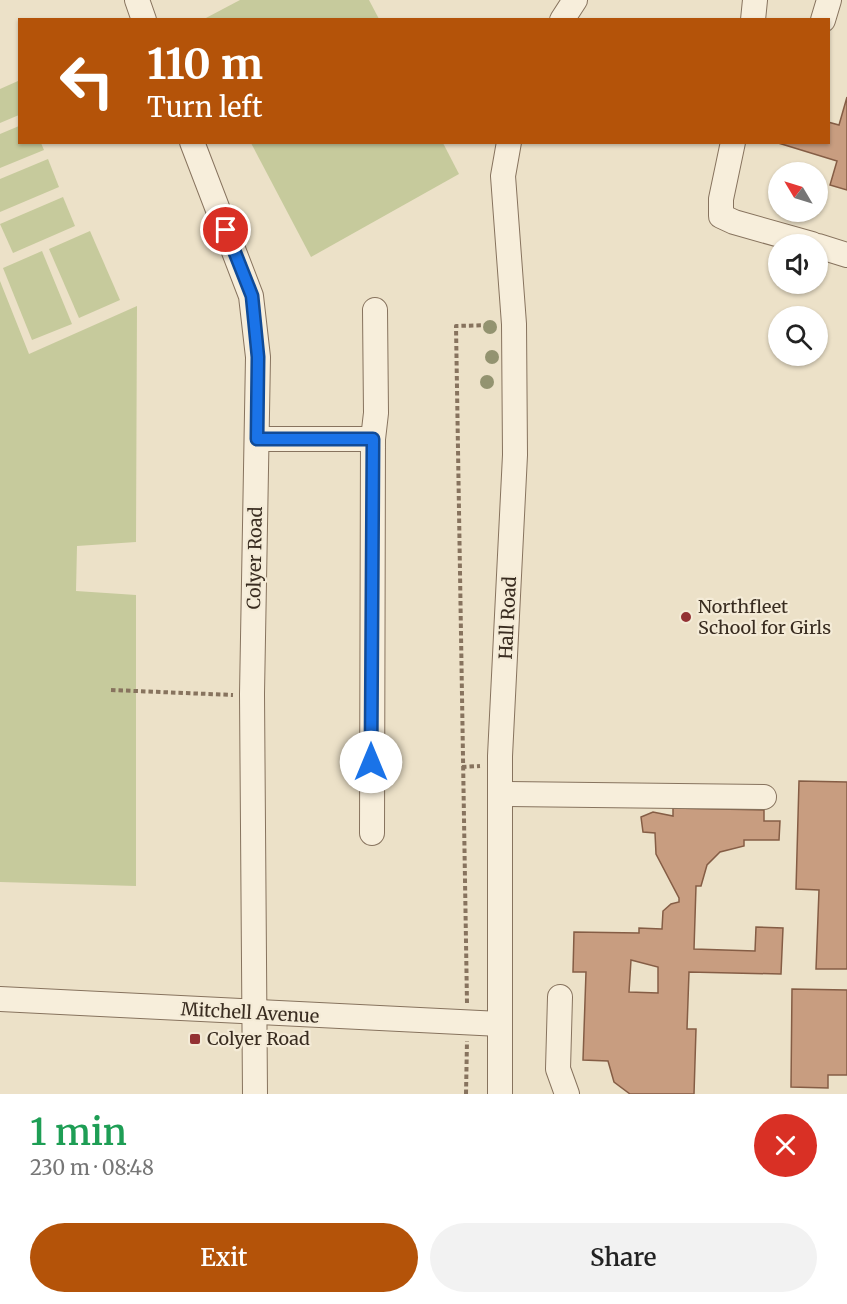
<!DOCTYPE html>
<meta charset="utf-8">
<style>
:root{--surface:#fff;--page:#f2f2f2;--text:#222;--muted:#767676;--accent:#b45309}
body{margin:0;font-family:Merriweather,serif;background:var(--page);color:var(--text);height:100vh;display:flex;flex-direction:column;font-size:22px;white-space:nowrap}
*{box-sizing:border-box;margin:0}
p{font-size:20px;color:var(--muted)}
.icon{flex:none;width:33px;height:33px;fill:none;stroke:currentColor;stroke-width:2;stroke-linecap:round;stroke-linejoin:round}
.map{position:relative;height:1094px;overflow:hidden}
.panel{display:flex;flex-direction:column;background:var(--surface);flex:1}
.panel>*{flex:none}
.guide{position:absolute;left:18px;top:18px;width:812px;height:126px;border-radius:0px;box-shadow:0 2px 4px #0004;background:#b45309;color:#fff;overflow:hidden}
.needle{width:39px;rotate:308deg}
.fabs{position:absolute;left:768px;top:162px;display:grid;gap:12px}
.fabs a{display:grid;place-items:center;width:60px;height:60px;border-radius:50%;background:var(--surface);box-shadow:0 2px 4px #0004;font-size:30px}
.pin{position:absolute;display:grid;place-items:center;width:51px;height:51px;color:#fff;margin:-26px;border:3px solid #fff;border-radius:50%;box-shadow:0 2px 6px #0007}
.me{position:absolute;width:66px;margin:-33px;rotate:0deg;stroke-linejoin:round;filter:drop-shadow(0 0 4px #0008)}
.turn{display:flex;align-items:center;gap:21px;height:126px;padding:0 30px;font-size:27px}
.turn .icon{width:78px;height:78px;stroke-width:2.5}
.turn b{display:block;font-size:42px;line-height:51px}
.round{display:grid;place-items:center;flex:none;width:63px;height:63px;border-radius:32px;background:var(--page)}
.summary{display:flex;align-items:center;justify-content:space-between;height:102px;padding:0 30px}
h1{font-size:36px;font-weight:600;line-height:45px;color:#1e9e55}
.primary-button{display:flex;gap:12px;margin-top:auto;padding:12px 30px}
.primary-button a{flex:1;height:69px;border-radius:36px;background:var(--accent);color:#fff;font-size:24px;font-weight:600;line-height:69px;text-align:center}
.primary-button a+a{background:var(--page);color:var(--text)}
.map>svg:first-child{display:block}
</style>
<div class="map">
<svg width="847" height="1094" viewBox="0 0 847 1094">
<rect width="100%" height="100%" fill="#ece1c8"/>
<g fill="#c6ca9c">
<polygon points="240,0 369,0 379,19 204,19"/>
<polygon points="18,81 19,115 0,123 0,89"/>
<polygon points="19,126 20,142 41,143 44,150 0,168 0,134"/>
<polygon points="251,143 443,143 459,174 311,257"/>
<polygon points="48,159 59,187 0,212 0,179"/>
<polygon points="63,197 75,226 13,253 0,224"/>
<polygon points="90,231 120,300 79,318 49,249"/>
<polygon points="42,251 72,324 32,340 3,268"/>
<polygon points="0,281 29,354 137,306 136,542 77,546 76,591 136,595 136,886 0,882"/>
</g>
<g fill="#c89d80" stroke="#855d45" stroke-width="1.5" fill-rule="evenodd">
<polygon points="847,97 847,190 830,185 837,161 775,142 828,142 828,122 839,125"/>
<polygon points="799,781 847,782 847,969 816,969 819,890 796,889"/>
<path d="M673,808L764,810V821H780L779,840H744V846L720,852L707,865L701,886H696L694,949L755,951L756,927L783,928L781,974L689,972L687,1029H696L694,1094H630L614,1082L608,1061L583,1060L586,972H573L574,932L639,933V928L662,929L663,911L671,904L679,902V898L656,854L655,833L643,832L641,817L653,812L673,816ZM631,960L658,967V993L629,992Z"/>
<polygon points="792,989 847,990 847,1075 828,1075 828,1088 791,1087"/>
</g>
<g fill="none" stroke-linecap="round" stroke-linejoin="round">
<g stroke="#87735e" stroke-width="26">
<g id="minor">
<polyline points="137,0 144,20"/>
<polyline points="562,20 575,0"/>
<polyline points="753,20 755,0"/>
<polyline points="823,20 829,0"/>
<polyline points="192,142 251,296 258,357 252,694 255,1094"/>
<polyline points="733,142 721,199 721,216 734,222 812,244"/>
<polyline points="818,246 847,255"/>
<polyline points="257,439 373,439 372,833"/>
<polyline points="373,439 376,413 375,310"/>
<polyline points="500,794 764,797"/>
<polyline points="560,997 558,1069 567,1094"/>
<polyline points="0,999 500,1024"/>
<polyline points="500,1094 500,756 515,455 514,324 503,176 509,142"/>
</g>
</g>
<g stroke="#87735e" stroke-width="4" stroke-dasharray="4.5 3" stroke-linecap="butt">
<polyline points="111,690 233,695"/>
<polyline points="462,767 480,766"/>
<polyline points="467,1003 456,326 494,325"/>
<polyline points="466,1094 467,1041"/>
</g>
<use href="#minor" stroke="#f7eedb" stroke-width="24"/>
</g>
<g fill="#939370">
<circle cx="490" cy="327" r="7"/>
<circle cx="492" cy="357" r="7"/>
<circle cx="487" cy="382" r="7"/>
</g>
<g fill="none" stroke-linecap="round" stroke-linejoin="round">
<g stroke="#114b97" stroke-width="15">
<polyline id="route" points="226,230 252,296 258,357 257,439 373,439 371,762"/>
</g>
<use href="#route" stroke="#1a73e8" stroke-width="10"/>
</g>
<g fill="#933133" stroke="#f4ebd7" stroke-width="2">
<circle cx="686" cy="617" r="6"/>
<rect x="189" y="1033" width="12" height="12" rx="3"/>
</g>
<g text-anchor="middle" stroke-width="4.5" stroke-linejoin="round" paint-order="stroke">
<g font-size="18" fill="#392c20" stroke="#f4ebd7">
<text transform="translate(255 558) rotate(-89)" y="6">Colyer Road</text>
<text transform="translate(508 618) rotate(-87)" y="6">Hall Road</text>
<text transform="translate(250 1013) rotate(3)" y="6">Mitchell Avenue</text>
</g>
<g font-size="18" fill="#392c20" stroke="#f4ebd7" text-anchor="start">
<text x="698" y="613">Northfleet<tspan x="698" dy="21">School for Girls</tspan></text>
<text x="207" y="1045">Colyer Road</text>
</g>
</g>
</svg>
<div class="fabs">
<a><svg class="needle" viewBox="-14 -14 28 28"><path d="M0-13l5 13h-10z" fill="#e53935"/><path d="M0 13l5-13h-10z" fill="#767676"/></svg></a>
<a><svg class="icon" aria-label="sound" viewBox="0 0 24 24"><path d="M4 9h4l5-4v14l-5-4H4zM17 9q2 3 0 6"/></svg></a>
<a><svg class="icon" aria-label="search" viewBox="0 0 24 24"><circle cx="10" cy="10" r="6"/><path d="M15 15l6 6"/></svg></a>
</div>
<div class="pin" style="left:226px;top:230px;background:#d93025"><svg class="icon" aria-label="arrive" viewBox="0 0 24 24"><path d="M6 21V4h12l-3 4 3 4H6"/></svg></div>
<svg class="me" style="left:371px;top:762px" viewBox="-20 -20 40 40"><circle r="19" fill="#fff"/><path d="M0-13L10 11 0 6-10 11z" fill="#1a73e8"/></svg>
<div class="guide">
<div class="turn"><svg class="icon" aria-label="left" viewBox="0 0 24 24"><path d="M17 20v-9H6M10 6l-5 5 5 5"/></svg><div><b>110 m</b>Turn left</div></div>
</div>
</div>
<section class="panel">
<div class="summary"><div><h1>1 min</h1><p>230 m · 08:48</p></div><a class="round" style="background:#d93025;color:#fff"><svg class="icon" aria-label="close" viewBox="0 0 24 24"><path d="M6 6l12 12M18 6L6 18"/></svg></a></div>
<div class="primary-button"><a>Exit</a><a>Share</a></div>
</section>
